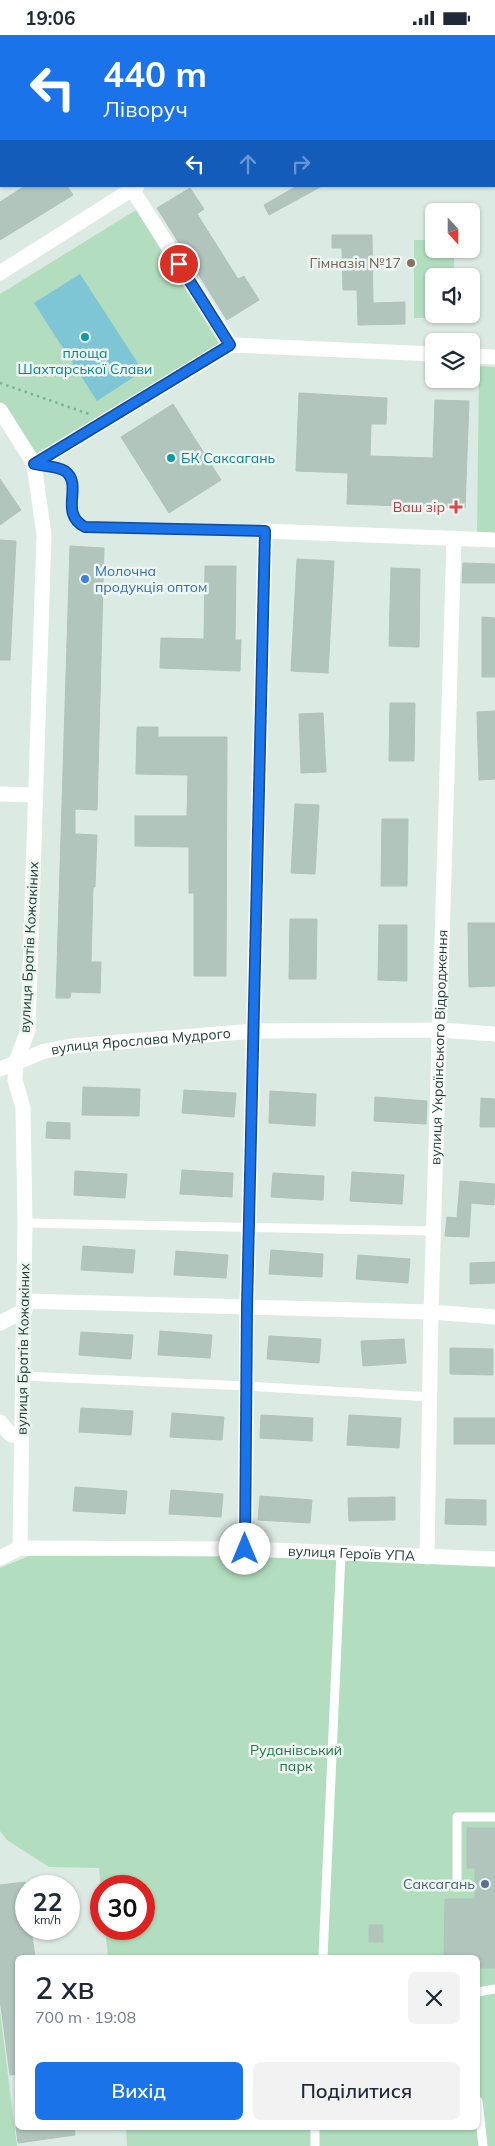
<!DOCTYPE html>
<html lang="uk">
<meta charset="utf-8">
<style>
:root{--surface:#fff;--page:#f2f2f3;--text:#1f2937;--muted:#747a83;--accent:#1a73e8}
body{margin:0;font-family:Mulish,sans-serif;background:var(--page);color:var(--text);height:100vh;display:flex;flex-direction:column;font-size:19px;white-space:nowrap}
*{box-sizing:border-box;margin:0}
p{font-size:16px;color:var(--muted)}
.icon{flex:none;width:28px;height:28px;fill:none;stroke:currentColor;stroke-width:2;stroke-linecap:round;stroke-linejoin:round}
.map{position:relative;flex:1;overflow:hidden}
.details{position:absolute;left:15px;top:1920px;width:465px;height:175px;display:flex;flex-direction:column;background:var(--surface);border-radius:8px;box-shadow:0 1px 4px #0004}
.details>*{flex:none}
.top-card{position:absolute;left:0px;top:0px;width:495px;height:152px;box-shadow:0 1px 4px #0004;background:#1a73e8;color:#fff;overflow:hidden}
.needle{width:32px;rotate:159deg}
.buttons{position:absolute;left:425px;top:168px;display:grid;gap:10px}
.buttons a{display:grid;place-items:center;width:55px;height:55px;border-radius:8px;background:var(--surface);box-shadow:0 1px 4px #0004;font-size:25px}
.speed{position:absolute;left:15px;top:1840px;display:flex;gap:10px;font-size:25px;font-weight:700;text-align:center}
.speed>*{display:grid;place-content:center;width:65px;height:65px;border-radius:50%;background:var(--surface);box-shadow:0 1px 4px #0004;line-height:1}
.speed small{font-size:12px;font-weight:400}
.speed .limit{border:8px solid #d22;background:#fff;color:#111}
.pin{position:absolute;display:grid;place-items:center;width:42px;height:42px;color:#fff;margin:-21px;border:2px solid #fff;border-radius:50%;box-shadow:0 1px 5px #0007}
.me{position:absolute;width:55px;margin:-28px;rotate:0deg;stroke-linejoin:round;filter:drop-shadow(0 0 4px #0008)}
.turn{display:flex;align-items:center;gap:18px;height:105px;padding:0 20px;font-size:22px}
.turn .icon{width:65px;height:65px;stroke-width:2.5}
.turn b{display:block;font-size:35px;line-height:42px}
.lanes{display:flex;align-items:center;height:48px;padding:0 20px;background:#0003;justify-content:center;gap:25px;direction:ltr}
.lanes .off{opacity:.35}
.round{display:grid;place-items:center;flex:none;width:52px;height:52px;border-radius:8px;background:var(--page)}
.headline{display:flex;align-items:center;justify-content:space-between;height:85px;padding:0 20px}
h1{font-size:30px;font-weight:600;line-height:38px}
.button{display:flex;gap:10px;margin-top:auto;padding:10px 20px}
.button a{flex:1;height:58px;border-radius:8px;background:var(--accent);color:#fff;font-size:20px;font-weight:600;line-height:58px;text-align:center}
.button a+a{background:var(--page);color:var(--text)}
.status{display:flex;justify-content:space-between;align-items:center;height:35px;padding:0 25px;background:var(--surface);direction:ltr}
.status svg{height:14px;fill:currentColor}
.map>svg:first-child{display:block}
</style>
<div class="status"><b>19:06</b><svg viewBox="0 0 49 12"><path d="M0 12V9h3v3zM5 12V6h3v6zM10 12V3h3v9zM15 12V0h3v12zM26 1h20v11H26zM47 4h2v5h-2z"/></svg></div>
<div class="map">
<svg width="495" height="2111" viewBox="0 0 495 2111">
<rect width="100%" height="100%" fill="#dceae4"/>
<g fill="#b2debf">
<polygon points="136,175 220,310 35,425 0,368 0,259"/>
<polygon points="414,205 434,205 434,214 454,214 454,241 434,241 434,279 454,279 454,283 414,283"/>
<polygon points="479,331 495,332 495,499 477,498"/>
<polygon points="48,1513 495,1532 495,2111 127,2111 126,2093 478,2092 478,1922 108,1922 105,1894 144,1894 144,1851 101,1851 101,1855 99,1833 49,1832 7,1805 0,1796 0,1533"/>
<polygon points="0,1977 17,2111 0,2111"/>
</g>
<polygon fill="#7ec5d6" points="80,239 143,336 97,366 34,268"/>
<g fill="#b1c5bd" stroke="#aec4bc">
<polygon points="25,151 67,151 73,160 0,205 0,167"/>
<polygon points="297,151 322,151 269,180 264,170"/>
<polygon points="190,153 204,174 197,179 238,244 244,241 259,265 227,285 157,173"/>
<polygon points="332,200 372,200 373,268 405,267 405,289 358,290 357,255 343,255 342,213 332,213"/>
<polygon points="299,358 387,363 386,389 371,389 370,421 433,423 435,365 469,366 465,473 347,469 348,438 296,436"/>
<polygon points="173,369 221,445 169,478 121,402"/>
<polygon points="0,444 21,475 0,490"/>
<polygon points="0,505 16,506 10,625 0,625"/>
<polygon points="70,511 104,513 97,775 75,774 75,799 97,800 95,852 93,852 91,927 101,927 100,958 71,957 70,963 56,963"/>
<polygon points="297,524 334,526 328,638 291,636"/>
<polygon points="463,528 495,529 495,548 462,548"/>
<polygon points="205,531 236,531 235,605 241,605 240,636 160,633 161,603 204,604"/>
<polygon points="391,533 420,534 419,612 389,611"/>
<polygon points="482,582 495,583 495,642 482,642"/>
<polygon points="390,668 415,668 414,726 389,726"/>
<polygon points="495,676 495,744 479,745 477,677"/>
<polygon points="323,678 326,737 301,738 299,679"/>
<polygon points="137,692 158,692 158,702 227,702 226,941 194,941 194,858 189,858 189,812 135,811 135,781 187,781 188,740 136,739"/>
<polygon points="295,769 319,770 315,839 291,838"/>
<polygon points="382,784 408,784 407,851 381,851"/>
<polygon points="290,884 317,884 316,944 289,944"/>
<polygon points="468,888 495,888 495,951 469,952"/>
<polygon points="379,890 407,890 407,946 378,945"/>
<polygon points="83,1052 140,1054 139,1081 82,1080"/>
<polygon points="184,1055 236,1058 234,1082 182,1078"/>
<polygon points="270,1056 316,1059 315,1091 269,1088"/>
<polygon points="375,1062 427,1066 426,1089 374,1086"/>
<polygon points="481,1063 495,1064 495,1092 480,1092"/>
<polygon points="47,1087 70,1088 70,1104 46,1103"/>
<polygon points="182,1135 233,1138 232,1162 180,1159"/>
<polygon points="75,1136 127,1139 125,1163 74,1160"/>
<polygon points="352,1137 404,1140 402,1169 350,1166"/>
<polygon points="273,1138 324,1141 323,1165 271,1162"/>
<polygon points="460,1146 495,1149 494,1170 471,1168 469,1202 445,1201 447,1182 457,1183"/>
<polygon points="83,1211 135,1215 133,1238 81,1235"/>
<polygon points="271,1215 323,1219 322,1242 269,1239"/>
<polygon points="176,1216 228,1220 226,1243 174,1240"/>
<polygon points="358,1220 410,1224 408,1248 356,1244"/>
<polygon points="495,1227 495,1248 470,1249 470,1228"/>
<polygon points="160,1296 212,1300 210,1323 158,1320"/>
<polygon points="81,1297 133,1300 131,1324 79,1320"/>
<polygon points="269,1301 321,1304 319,1328 267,1324"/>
<polygon points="404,1304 406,1328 363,1331 361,1306"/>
<polygon points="450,1313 493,1314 493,1340 450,1339"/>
<polygon points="81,1373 133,1376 131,1400 79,1397"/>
<polygon points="172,1378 224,1382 222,1405 170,1402"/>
<polygon points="261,1380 313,1383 312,1406 260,1403"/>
<polygon points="349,1380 401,1383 399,1413 347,1410"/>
<rect x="454" y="1383" width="41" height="26"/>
<polygon points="75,1452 127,1456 125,1479 73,1476"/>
<polygon points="171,1455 223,1459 221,1482 169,1479"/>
<polygon points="260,1461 312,1465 310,1488 258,1485"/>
<polygon points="395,1462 395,1485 349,1486 348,1463"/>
<polygon points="446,1464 486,1465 486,1490 445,1489"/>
<polygon points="467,1793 495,1793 495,1933 478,1933 478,1922 444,1922 445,1864 475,1864 475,1833 467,1833"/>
<polygon points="25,1847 26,1894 31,1894 35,1922 18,1922 18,2039 10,2040 0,1964 0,1850"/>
<rect x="369" y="1890" width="14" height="17"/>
<polygon points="16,2092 74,2092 75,2100 18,2108"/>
</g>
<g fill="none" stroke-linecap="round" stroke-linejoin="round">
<polyline stroke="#79b1a1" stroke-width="2.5" stroke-dasharray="2.5 4" stroke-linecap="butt" points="0,348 89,379"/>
<g stroke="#fff" stroke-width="9">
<polyline points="465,0 465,1"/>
<path d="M34,429C43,431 58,431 65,436C84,450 58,479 85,492L265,496"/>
<polyline points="25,1188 434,1196"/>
<polyline points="22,1341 246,1351 430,1362"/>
<polyline points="457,1849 457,1782 495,1782"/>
<polyline points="323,1922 341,1518"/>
<polyline points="478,1957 495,1954"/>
<polyline points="478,2066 483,2111"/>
<polyline points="315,2111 315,2092"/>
</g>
<g stroke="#fff" stroke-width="15">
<polyline points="35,0 36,1"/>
<polyline points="391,1 393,0"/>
<polyline points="130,151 231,310"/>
<polyline points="0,238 137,151"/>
<polyline points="231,310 434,319"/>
<polyline points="471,321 495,322"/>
<polyline points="0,375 34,429 44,500 28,995 16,1027 15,1045 23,1073 25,1188 20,1513"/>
<polyline points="34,429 231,310"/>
<polyline points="0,759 35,760"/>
<path id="s1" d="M0,1034L45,1016L71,1011L254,996L440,995L495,999"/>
<polyline points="25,1266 431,1277 495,1282"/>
<polyline points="0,1288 25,1275"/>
<polyline points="0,1387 11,1400 21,1400"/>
<polyline points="245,1514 247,1272 265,496 495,505"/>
<path id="s2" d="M427,1522L431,1277L454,503"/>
<path id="s3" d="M0,1523L20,1513L245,1514L495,1524"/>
</g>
</g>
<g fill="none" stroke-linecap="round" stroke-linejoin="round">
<g stroke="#114b97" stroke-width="12">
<path id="route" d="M179,229L230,310L34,429C43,431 57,431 65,436C84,450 58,478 85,492L265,496L247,1272L245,1514"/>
</g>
<use href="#route" stroke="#1a73e8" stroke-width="9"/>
</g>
<circle fill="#8d6e63" stroke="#ecf7f2" stroke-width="2" cx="411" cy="228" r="5"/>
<g fill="#0f9aa8" stroke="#ecf7f2" stroke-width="2">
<circle cx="85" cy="302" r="5"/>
<circle cx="171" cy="423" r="5"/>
</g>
<path fill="#e0444e" stroke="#ecf7f2" stroke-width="2" d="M453.5 464.5h5v5h5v5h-5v5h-5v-5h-5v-5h5z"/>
<circle fill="#3f7fe0" stroke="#ecf7f2" stroke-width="2" cx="85" cy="544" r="5"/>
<circle fill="#5c6f8a" stroke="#ecf7f2" stroke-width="2" cx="485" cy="1849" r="5"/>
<g text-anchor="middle" stroke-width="5" stroke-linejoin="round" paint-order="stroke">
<g font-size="14" fill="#785e54" stroke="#ecf7f2" text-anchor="end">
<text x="401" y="233">Гімназія №17</text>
</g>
<g font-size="14" fill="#0d838f" stroke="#ecf7f2">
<text x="85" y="323">площа<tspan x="85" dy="16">Шахтарської Слави</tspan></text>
<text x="181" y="428" text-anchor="start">БК Саксагань</text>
</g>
<g font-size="14" fill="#be3a42" stroke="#ecf7f2" text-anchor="end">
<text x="445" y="477">Ваш зір</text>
</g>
<g font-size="14" fill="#366cbe" stroke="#ecf7f2" text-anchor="start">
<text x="95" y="541">Молочна<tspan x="95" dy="16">продукція оптом</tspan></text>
</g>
<g font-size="14" fill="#1d3a33" stroke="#ecf7f2">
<text transform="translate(29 912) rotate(-87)" y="5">вулиця Братів Кожакіних</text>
<text dy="5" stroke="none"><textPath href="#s1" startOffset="145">вулиця Ярослава Мудрого</textPath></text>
<text dy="5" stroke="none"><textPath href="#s2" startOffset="510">вулиця Українського Відродження</textPath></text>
<text transform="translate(23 1314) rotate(-89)" y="5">вулиця Братів Кожакіних</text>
<text dy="5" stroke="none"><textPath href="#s3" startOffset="354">вулиця Героїв УПА</textPath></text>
</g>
<g font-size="14" fill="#247446" stroke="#ecf7f2">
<text x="296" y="1720">Руданівський<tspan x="296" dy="16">парк</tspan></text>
</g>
<g font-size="14" fill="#4e5e75" stroke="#ecf7f2" text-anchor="end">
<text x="475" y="1854">Саксагань</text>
</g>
</g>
</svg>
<div class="buttons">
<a><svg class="needle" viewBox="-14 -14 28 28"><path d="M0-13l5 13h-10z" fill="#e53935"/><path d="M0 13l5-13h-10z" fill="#747a83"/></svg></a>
<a><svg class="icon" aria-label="sound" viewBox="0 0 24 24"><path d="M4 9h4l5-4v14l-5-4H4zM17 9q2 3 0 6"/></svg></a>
<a><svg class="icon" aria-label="layers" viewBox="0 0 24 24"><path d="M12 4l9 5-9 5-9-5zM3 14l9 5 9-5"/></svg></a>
</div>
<div class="speed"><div>22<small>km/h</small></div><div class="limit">30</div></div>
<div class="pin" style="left:179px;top:229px;background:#d93025"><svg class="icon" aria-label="arrive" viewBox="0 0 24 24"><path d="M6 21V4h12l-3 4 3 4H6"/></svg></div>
<svg class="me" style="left:245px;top:1514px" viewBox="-20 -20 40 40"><circle r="19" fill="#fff"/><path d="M0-13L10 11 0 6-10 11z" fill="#1a73e8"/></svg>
<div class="top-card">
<div class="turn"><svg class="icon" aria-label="left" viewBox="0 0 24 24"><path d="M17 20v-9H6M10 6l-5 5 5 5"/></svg><div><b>440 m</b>Ліворуч</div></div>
<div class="lanes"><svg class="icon" aria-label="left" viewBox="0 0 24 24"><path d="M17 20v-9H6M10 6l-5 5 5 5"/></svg><svg class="icon off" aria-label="ahead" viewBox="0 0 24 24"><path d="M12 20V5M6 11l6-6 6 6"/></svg><svg class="icon off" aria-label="right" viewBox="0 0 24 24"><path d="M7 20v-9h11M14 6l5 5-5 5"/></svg></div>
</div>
<section class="details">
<div class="headline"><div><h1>2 хв</h1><p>700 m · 19:08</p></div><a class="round"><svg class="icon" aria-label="close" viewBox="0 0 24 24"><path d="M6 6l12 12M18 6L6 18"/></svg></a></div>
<div class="button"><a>Вихід</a><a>Поділитися</a></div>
</section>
</div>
